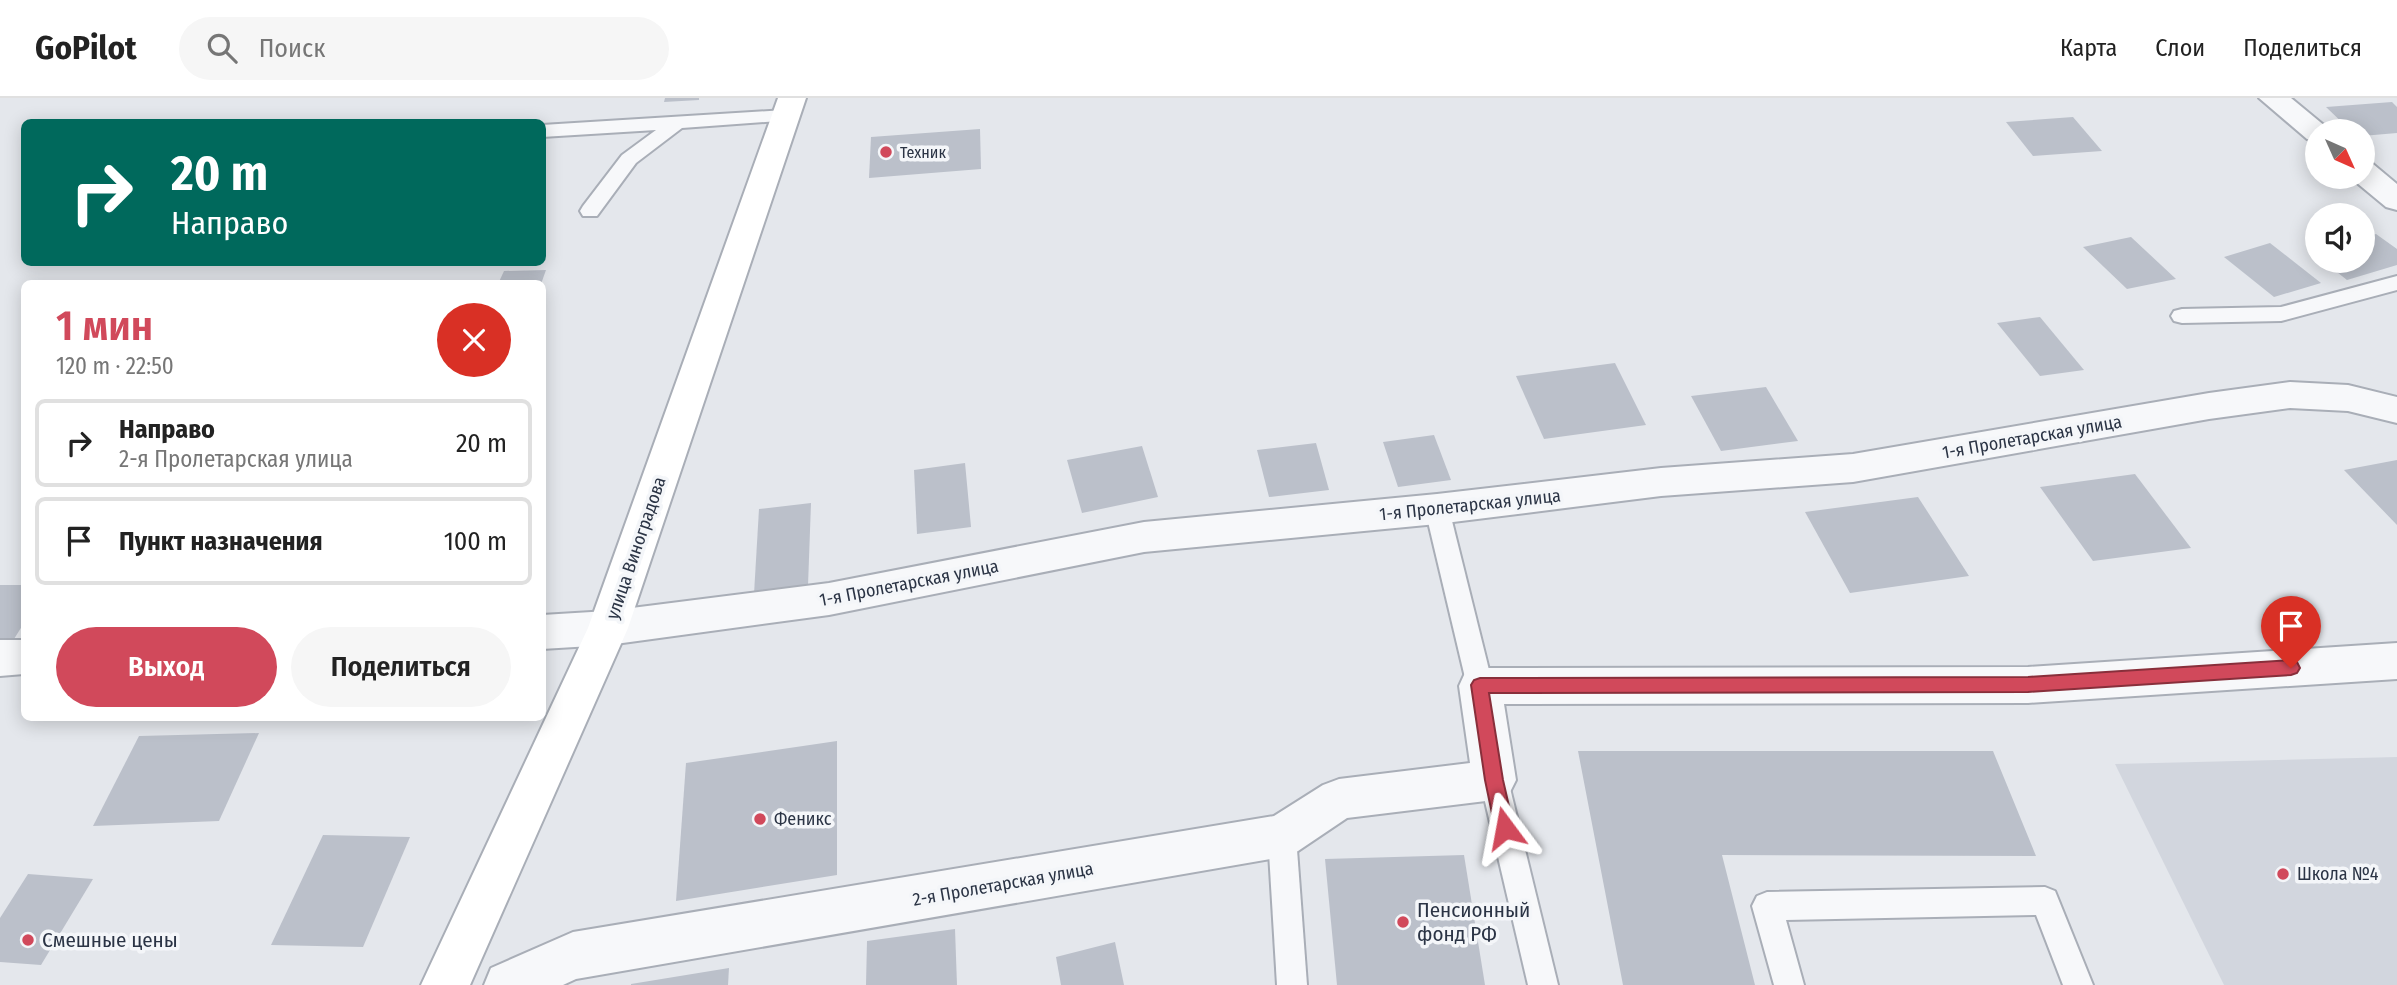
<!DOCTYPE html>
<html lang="ru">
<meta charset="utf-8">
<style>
:root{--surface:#fff;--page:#f6f6f6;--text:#222;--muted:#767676;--line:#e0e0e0;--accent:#d1495b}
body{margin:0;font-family:"Fira Sans Condensed",sans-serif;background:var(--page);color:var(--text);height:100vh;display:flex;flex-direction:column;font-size:26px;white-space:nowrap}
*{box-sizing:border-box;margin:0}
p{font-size:23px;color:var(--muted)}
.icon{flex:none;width:38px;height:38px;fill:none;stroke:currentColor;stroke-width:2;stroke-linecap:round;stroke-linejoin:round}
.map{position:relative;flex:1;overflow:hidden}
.sheet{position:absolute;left:21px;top:182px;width:525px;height:441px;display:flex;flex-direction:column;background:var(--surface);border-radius:10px;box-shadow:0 4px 18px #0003}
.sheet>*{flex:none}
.guide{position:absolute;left:21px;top:21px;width:525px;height:147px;border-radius:10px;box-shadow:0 4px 18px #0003;background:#00695c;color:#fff;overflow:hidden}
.needle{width:46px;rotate:135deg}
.controls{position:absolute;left:2305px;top:21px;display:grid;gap:14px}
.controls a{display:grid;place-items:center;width:70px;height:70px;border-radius:50%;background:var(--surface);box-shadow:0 4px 18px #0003;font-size:35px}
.pin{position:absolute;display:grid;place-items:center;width:60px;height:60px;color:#fff;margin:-72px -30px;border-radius:50% 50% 50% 0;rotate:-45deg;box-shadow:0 0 7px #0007}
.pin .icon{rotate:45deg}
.me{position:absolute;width:77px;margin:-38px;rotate:347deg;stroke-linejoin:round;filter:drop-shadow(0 0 5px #0008)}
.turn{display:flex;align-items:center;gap:24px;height:147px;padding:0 35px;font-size:32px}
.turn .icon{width:91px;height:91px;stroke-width:2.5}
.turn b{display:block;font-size:49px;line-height:60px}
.round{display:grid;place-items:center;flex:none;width:74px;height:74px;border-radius:37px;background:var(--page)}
.summary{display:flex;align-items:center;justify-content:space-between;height:119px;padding:0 35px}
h1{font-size:42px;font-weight:600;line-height:52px;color:var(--accent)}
.cta{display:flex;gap:14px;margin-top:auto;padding:14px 35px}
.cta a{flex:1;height:80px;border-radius:42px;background:var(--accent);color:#fff;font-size:28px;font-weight:600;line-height:80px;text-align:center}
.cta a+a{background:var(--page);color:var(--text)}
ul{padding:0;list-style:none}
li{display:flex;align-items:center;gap:21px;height:88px;margin:0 14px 10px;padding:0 21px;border:4px solid var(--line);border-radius:10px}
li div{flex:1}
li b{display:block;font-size:26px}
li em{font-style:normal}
header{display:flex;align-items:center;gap:42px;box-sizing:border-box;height:98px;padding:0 35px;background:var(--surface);border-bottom:2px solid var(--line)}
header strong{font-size:33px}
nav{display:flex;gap:38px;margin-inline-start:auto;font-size:24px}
.search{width:490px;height:63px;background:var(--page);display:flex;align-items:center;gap:18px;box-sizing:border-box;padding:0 24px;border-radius:38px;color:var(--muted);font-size:26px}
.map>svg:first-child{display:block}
</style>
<header>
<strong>GoPilot</strong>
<div class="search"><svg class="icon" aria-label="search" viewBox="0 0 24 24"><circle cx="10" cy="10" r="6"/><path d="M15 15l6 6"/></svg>Поиск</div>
<nav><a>Карта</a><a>Слои</a><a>Поделиться</a></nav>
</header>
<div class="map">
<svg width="2397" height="887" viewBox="0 0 2397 887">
<rect width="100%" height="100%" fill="#e4e7ec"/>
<polygon fill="#d2d6de" points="2397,659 2397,887 2224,887 2115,666"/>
<g fill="#bbc0ca">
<polygon points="665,0 699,0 699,2 664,4"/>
<polygon points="2392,4 2397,9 2397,35 2362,38 2362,33 2351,33 2326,9"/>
<polygon points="2073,19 2102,53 2033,58 2006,24"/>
<polygon points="980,31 981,71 869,80 871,39"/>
<polygon points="2376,136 2397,151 2397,167 2347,182 2323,163 2362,163 2362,140"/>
<polygon points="2131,139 2176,181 2127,191 2083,149"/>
<polygon points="2270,145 2321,185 2274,199 2224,159"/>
<polygon points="546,172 541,186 498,186 504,173"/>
<polygon points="2040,219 2084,272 2040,278 1997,225"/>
<polygon points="1615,265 1646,327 1544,341 1516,278"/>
<polygon points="1766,289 1798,343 1721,353 1691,298"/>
<polygon points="1434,337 1451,382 1398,389 1383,344"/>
<polygon points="1316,345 1329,392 1269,399 1257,352"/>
<polygon points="1142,348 1158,399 1082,415 1067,362"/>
<polygon points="2397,362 2397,427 2344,372"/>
<polygon points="965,365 971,429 917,436 914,372"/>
<polygon points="2135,376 2191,450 2093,463 2040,389"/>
<polygon points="1918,399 1969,478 1850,495 1805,414"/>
<polygon points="811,405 808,488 754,496 759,411"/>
<polygon points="0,487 24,487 24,525 14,541 0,541"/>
<polygon points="259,635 219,723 93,728 139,638"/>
<polygon points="837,643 837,777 676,803 686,665"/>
<polygon points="1578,653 1993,653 2036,758 1722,757 1755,887 1623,887"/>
<polygon points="323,737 410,739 363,849 271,847"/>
<polygon points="1464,757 1485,887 1337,887 1325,761"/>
<polygon points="28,776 93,781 41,867 0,864 0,820"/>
<polygon points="955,831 957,887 866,887 867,843"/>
<polygon points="1115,844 1124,887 1061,887 1056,859"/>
<polygon points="729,870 728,887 631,887 631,886"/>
</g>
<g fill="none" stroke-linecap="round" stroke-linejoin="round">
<g stroke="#a9aeb7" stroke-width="4">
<g id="lane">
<polygon points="785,12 792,14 794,18 792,22 682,30 636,65 597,118 583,118 580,113 583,108 622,57 656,32 542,39 542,27"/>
<polygon points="2397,178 2397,192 2281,223 2182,225 2174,223 2171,218 2174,213 2182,211 2281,209"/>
<polygon points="1437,402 1445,404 1449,411 1493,588 1489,596 1480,599 1471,596 1467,588 1425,411 1429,404"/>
<polygon points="1494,669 1504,673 1508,682 1558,887 1528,887 1480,682 1484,673"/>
<polygon points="1282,725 1292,729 1296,738 1307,887 1277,887 1268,738 1272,729"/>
<polygon points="2045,789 2055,793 2093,887 2063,887 2036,817 1786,822 1804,887 1774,887 1752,808 1757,798 1767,794"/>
</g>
</g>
<g stroke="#a9aeb7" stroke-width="4">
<g id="street">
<polygon points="2259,0 2291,0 2331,33 2317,33 2317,44 2307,41"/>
<polygon points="2362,64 2373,66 2397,86 2397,112 2386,109 2351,80 2362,79"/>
<polygon points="2290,284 2348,287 2397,299 2397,325 2348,313 2290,310 2209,321 1853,384 1661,398 1437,426 1144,454 829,517 608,547 542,551 542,517 608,513 829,485 1144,424 1437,396 1661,370 1853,356 2209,295"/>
<polygon points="0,542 24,542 24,576 0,578"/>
<polygon points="2397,545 2397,581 2028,605 1504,606 1516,682 1509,696 1494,702 1347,720 1298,753 1282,759 576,881 563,887 484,887 491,870 573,834 1274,718 1323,687 1339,681 1470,665 1459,588 1465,575 1480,570 2028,569"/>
</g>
</g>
<g stroke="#a9aeb7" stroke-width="4">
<polygon id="secondary" points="778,0 806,0 628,530 470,887 421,887 588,530"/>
</g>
<use href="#lane" fill="#f7f8fa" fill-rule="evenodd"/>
<use href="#street" fill="#f7f8fa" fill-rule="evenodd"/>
<use href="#secondary" fill="#fff" fill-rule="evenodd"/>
</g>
<polygon fill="#d1495b" stroke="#882f3b" stroke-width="2" points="2291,562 2297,564 2300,570 2297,575 2291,577 2028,594 1489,595 1503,682 1514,730 1511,736 1505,738 1498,736 1495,730 1485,682 1471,587 1474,582 1480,580 2028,579"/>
<g fill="#d1495b" stroke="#f4f6f9" stroke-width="2.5">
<circle cx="886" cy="54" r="7"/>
<circle cx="760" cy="721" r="7"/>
<circle cx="2283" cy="776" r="7"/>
<circle cx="1403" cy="824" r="7"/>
<circle cx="28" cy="842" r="7"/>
</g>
<g text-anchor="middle" stroke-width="7" stroke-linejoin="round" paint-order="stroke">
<g font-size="16" fill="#2b3445" stroke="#f4f6f9" text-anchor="start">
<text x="900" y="60">Техник</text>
</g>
<g font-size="18" fill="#2b3445" stroke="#f4f6f9">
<text transform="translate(2032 339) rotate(-10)" y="6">1-я Пролетарская улица</text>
<text transform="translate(1470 407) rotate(-6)" y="6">1-я Пролетарская улица</text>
<text transform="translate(636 450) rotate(-71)" y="6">улица Виноградова</text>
<text transform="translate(909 485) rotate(-11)" y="6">1-я Пролетарская улица</text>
<text transform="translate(1003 786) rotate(-10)" y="6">2-я Пролетарская улица</text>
</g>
<g font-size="18" fill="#2b3445" stroke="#f4f6f9" text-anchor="start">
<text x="774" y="727">Феникс</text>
<text x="2297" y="782">Школа №4</text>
</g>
<g font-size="21" fill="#2b3445" stroke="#f4f6f9" text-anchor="start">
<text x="1417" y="819">Пенсионный<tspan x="1417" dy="24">фонд РФ</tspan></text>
<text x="42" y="849">Смешные цены</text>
</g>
</g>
</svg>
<div class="controls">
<a><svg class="needle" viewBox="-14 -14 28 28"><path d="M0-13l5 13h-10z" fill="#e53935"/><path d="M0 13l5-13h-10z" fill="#767676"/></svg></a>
<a><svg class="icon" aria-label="sound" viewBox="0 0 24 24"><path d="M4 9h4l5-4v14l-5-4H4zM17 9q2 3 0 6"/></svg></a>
</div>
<div class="pin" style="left:2291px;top:570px;background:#d93025"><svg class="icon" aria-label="arrive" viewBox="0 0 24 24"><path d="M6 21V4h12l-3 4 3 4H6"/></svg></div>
<svg class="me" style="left:1505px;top:730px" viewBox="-20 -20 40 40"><path d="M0-17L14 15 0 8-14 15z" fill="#d1495b" stroke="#fff" stroke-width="4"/></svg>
<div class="guide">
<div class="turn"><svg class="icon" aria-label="right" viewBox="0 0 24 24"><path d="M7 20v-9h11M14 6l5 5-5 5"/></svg><div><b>20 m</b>Направо</div></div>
</div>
<section class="sheet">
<div class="summary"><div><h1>1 мин</h1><p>120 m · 22:50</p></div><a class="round" style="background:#d93025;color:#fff"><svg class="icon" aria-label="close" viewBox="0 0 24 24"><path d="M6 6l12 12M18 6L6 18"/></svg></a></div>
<ul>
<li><svg class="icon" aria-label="right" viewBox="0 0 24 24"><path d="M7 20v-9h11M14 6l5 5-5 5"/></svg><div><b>Направо</b><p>2-я Пролетарская улица</p></div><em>20 m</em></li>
<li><svg class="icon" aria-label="arrive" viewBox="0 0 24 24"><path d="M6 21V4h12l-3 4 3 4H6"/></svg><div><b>Пункт назначения</b></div><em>100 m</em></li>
</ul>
<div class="cta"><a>Выход</a><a>Поделиться</a></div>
</section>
</div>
